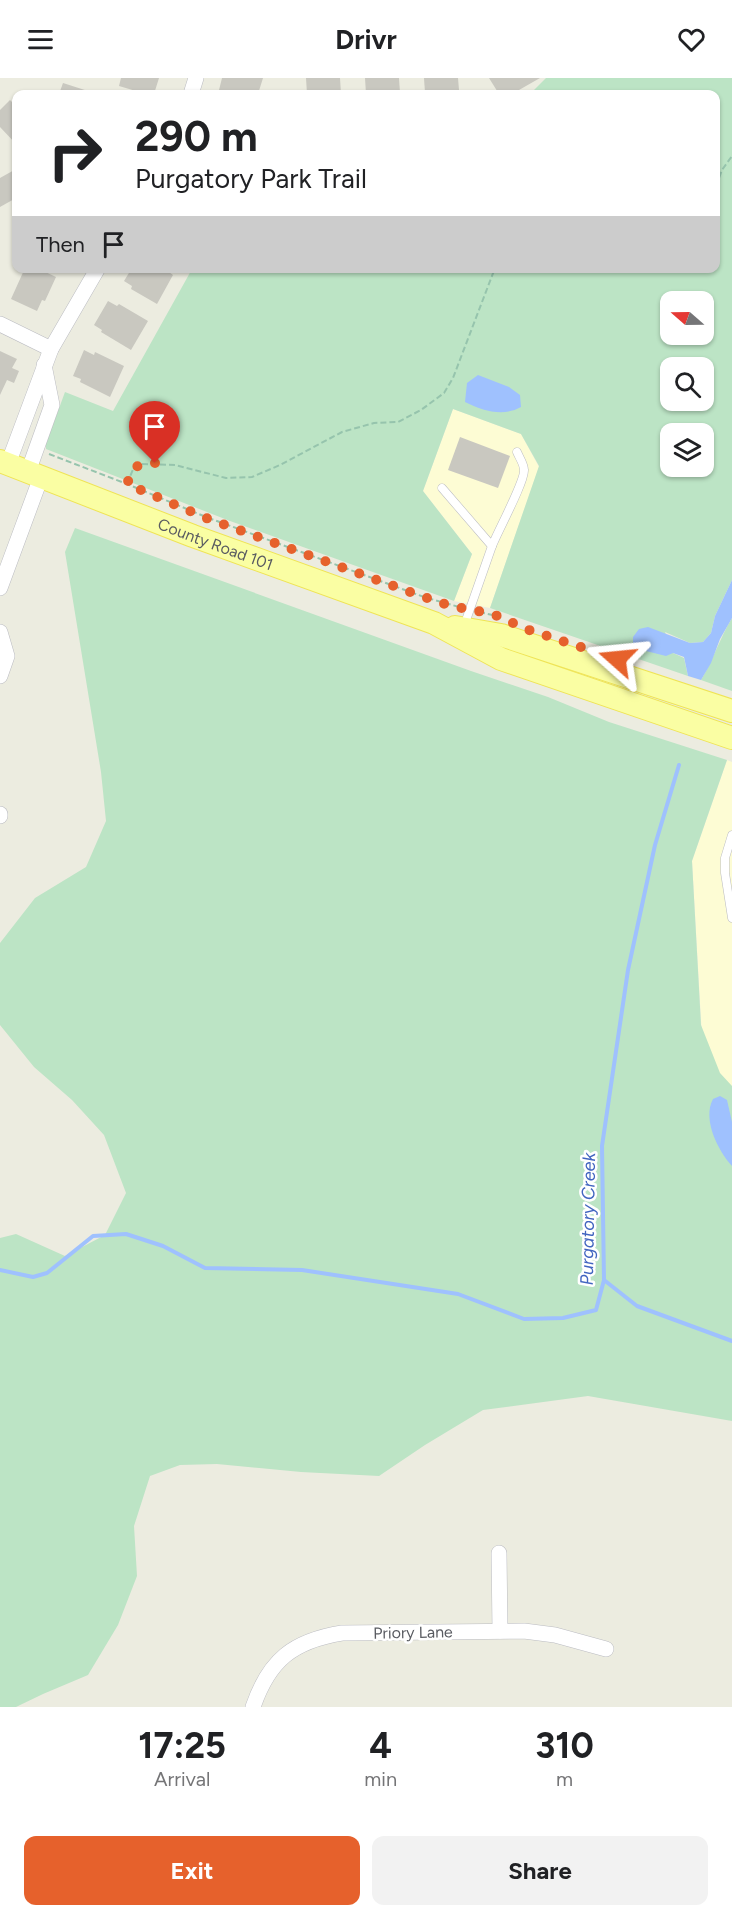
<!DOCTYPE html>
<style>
:root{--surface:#fff;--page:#f2f2f2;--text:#202124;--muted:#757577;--accent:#e6612c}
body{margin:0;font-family:Figtree,sans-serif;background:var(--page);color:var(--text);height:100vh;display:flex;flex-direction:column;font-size:22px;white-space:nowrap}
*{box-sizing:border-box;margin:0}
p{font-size:20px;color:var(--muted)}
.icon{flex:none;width:33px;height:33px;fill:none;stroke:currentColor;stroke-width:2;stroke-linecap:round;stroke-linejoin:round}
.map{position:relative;height:1629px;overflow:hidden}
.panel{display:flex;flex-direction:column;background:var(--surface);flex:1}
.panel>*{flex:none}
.hud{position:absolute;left:12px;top:12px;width:708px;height:183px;border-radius:12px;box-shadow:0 2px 4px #0004;background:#fff;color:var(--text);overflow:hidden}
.needle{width:39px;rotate:290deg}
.tools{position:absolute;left:660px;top:213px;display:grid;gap:12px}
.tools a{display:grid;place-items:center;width:54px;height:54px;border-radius:12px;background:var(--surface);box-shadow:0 2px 4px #0004;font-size:30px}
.pin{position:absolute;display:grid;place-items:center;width:51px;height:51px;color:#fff;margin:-62px -26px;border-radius:50% 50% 50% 0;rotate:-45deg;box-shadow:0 0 6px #0007}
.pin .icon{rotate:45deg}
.me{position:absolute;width:66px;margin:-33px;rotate:288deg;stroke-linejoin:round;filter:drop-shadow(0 0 4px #0008)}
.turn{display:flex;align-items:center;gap:21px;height:126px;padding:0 24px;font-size:27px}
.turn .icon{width:78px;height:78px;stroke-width:2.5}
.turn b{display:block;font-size:42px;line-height:51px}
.then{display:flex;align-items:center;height:57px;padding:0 24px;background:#0003;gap:12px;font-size:22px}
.eta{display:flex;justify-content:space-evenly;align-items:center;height:102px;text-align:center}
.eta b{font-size:36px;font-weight:700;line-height:42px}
.action{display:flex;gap:12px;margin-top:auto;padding:12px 24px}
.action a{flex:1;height:69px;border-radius:12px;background:var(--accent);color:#fff;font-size:24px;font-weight:700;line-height:69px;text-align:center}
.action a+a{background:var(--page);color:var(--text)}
header{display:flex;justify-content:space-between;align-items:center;height:78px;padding:0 24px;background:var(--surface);font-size:27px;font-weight:700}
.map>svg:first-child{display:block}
</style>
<header><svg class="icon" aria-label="menu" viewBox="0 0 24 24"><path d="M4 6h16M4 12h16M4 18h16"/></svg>Drivr<svg class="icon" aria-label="heart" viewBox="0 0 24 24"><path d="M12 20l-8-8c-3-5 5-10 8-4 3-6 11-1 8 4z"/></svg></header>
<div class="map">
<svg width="732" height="1629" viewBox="0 0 732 1629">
<rect width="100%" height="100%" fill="#ecece0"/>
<g fill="#fdfcd4">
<polygon points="453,331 521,356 539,389 490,530 454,523 472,476 423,413"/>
<polygon points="727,682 732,684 732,1093 707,1048 692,783"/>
</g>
<g fill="#bce4c5" fill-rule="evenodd">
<path d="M546,0H732V502L715,538L711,555L703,564L690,565L665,554L673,575L684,580L688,598L490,530L539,388L521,356L453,331L423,413L472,476L454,523L230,443L46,371V366L65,314L113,333L192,191L716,190V16H530ZM670,224H704V256H670ZM670,290H704V322H670ZM670,356H704V388H670Z"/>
<polygon points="75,450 471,593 548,619 609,644 727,682 692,783 701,947 720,995 732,1008 732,1343 588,1318 483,1332 425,1367 379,1398 301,1394 217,1386 180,1387 150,1398 134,1448 137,1498 118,1547 88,1597 43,1616 16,1629 0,1629 0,1160 16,1156 65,1178 105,1157 126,1115 104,1057 72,1022 34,989 0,947 0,865 35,820 86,789 106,743 101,694 65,474"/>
<path d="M732,540V613L701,602C713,582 720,560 732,540Z"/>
</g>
<g fill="#9fc1fe">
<path d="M478,297L509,309L520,317L521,329C503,339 483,333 465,324L467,305Z"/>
<polygon points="732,502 732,540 720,561 711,585 701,602 688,598 684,579 673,575 666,578 642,572 633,567 633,559 639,551 648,549 690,565 703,564 711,555 715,538"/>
<path d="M720,1018L727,1022L732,1044V1088C718,1073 702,1041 713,1021Z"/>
</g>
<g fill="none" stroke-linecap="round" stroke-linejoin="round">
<g stroke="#9fc1fe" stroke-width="4">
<polyline points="0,1192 33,1199 47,1195 93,1158 126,1156 163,1168 205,1190 302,1192 458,1216 524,1241 563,1240 596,1232 604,1202 602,1068 628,892 655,767 679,687"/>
<polyline points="604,1202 637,1228 732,1263"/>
</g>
</g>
<g fill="#c9c8c0">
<polygon points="121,0 159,0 154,16 146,16 119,8"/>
<polygon points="222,0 263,0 258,16 227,16 228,14 219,12"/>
<polygon points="306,0 340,0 341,16 307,16"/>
<polygon points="365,0 399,0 400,15 366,16"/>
<polygon points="424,0 458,0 459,12 425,15"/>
<polygon points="489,0 540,0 512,16 499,16"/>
<polygon points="63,5 91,14 91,16 59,16"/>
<polygon points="10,22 16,28 16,66 0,49 0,32"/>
<polygon points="16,91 16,120 0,129 0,100"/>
<polygon points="25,190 37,190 56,199 45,223 42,222 37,233 11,221"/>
<polygon points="132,190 163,190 173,197 157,226 131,211 132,208 124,203"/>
<polygon points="108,223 117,228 119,226 148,243 131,272 101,254 102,252 94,247"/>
<polygon points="84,272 94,277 95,274 124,288 110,319 80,304 81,301 73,298"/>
<polygon points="0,273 17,281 12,290 19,293 14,305 7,302 0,317"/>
<polygon points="460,359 510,378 498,410 448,392"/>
</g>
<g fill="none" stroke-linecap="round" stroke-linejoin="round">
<g stroke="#bbbcc2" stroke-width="9">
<g id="lane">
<path d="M442,410L492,468C498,453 525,403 524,392C524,386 519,379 517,374"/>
<polyline points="464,548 492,468"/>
<polyline points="732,757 725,780 725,795 732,840"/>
</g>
</g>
<g stroke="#bbbcc2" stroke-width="16">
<g id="street">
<polyline points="191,16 196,0"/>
<polyline points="0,246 51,271"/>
<polyline points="8,386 51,271 98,190"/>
<polyline points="28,394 52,327 44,287"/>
<polyline points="0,510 41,399"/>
<polyline points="0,554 7,578 0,598"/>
<polyline points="0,736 0,738"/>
<polyline points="499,1475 500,1553"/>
<path d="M253,1629C269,1582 293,1563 342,1555L524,1553L555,1557L606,1571"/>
</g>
</g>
<g stroke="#efe456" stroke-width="24">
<g id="primary">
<path id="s1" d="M0,383L193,458L434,545L501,581L732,660"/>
<polyline points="455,549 501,557 732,633"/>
</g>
</g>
<g stroke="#96c4ad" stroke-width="2" stroke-dasharray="6 3" stroke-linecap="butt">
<polyline points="716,108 722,92 732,78"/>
<polyline points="49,376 127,406 206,439 424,519 459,529"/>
<polyline points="127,406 134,389 141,386 175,387 226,400 252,399 280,387 342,354 374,345 398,344 421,332 444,315 453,300 495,190"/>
<polyline points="479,534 497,538"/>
</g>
<use href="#lane" stroke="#fff" stroke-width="8"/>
<use href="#street" stroke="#fff" stroke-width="15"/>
<use href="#primary" stroke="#fafea3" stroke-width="22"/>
</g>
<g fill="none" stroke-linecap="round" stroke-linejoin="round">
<path stroke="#e6612c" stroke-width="10" stroke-dasharray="0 18" d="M155,385C135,386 134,388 127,406L206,440L424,519L451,528L493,536L526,551L617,581"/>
</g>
<g text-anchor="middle" stroke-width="5" stroke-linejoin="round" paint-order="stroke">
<g font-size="16" fill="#595b61" stroke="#fff">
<text dy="6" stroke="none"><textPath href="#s1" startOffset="231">County Road 101</textPath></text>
<text transform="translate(413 1554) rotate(-1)" y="6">Priory Lane</text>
</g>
<g font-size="18" font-style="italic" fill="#4265c0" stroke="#fff">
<text transform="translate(588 1141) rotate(-89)" y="6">Purgatory Creek</text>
</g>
</g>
</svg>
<div class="tools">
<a><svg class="needle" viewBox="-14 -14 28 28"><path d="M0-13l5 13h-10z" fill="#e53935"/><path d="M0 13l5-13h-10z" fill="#757577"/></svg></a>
<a><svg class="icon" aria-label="search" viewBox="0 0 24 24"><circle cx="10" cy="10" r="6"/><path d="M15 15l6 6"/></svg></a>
<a><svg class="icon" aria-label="layers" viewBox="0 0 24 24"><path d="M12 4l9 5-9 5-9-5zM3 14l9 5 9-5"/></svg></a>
</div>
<div class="pin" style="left:155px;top:385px;background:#d93025"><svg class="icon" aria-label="arrive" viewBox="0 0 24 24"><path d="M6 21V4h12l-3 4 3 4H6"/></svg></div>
<svg class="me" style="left:617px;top:581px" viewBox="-20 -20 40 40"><path d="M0-17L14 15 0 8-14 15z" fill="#e6612c" stroke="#fff" stroke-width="4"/></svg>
<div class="hud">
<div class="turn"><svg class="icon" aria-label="right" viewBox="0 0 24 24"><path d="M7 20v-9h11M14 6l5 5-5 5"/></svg><div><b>290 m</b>Purgatory Park Trail</div></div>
<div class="then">Then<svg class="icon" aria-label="arrive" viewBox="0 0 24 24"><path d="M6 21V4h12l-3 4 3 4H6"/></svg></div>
</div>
</div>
<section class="panel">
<div class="eta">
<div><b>17:25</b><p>Arrival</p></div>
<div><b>4</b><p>min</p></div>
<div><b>310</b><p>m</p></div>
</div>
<div class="action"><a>Exit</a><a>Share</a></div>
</section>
